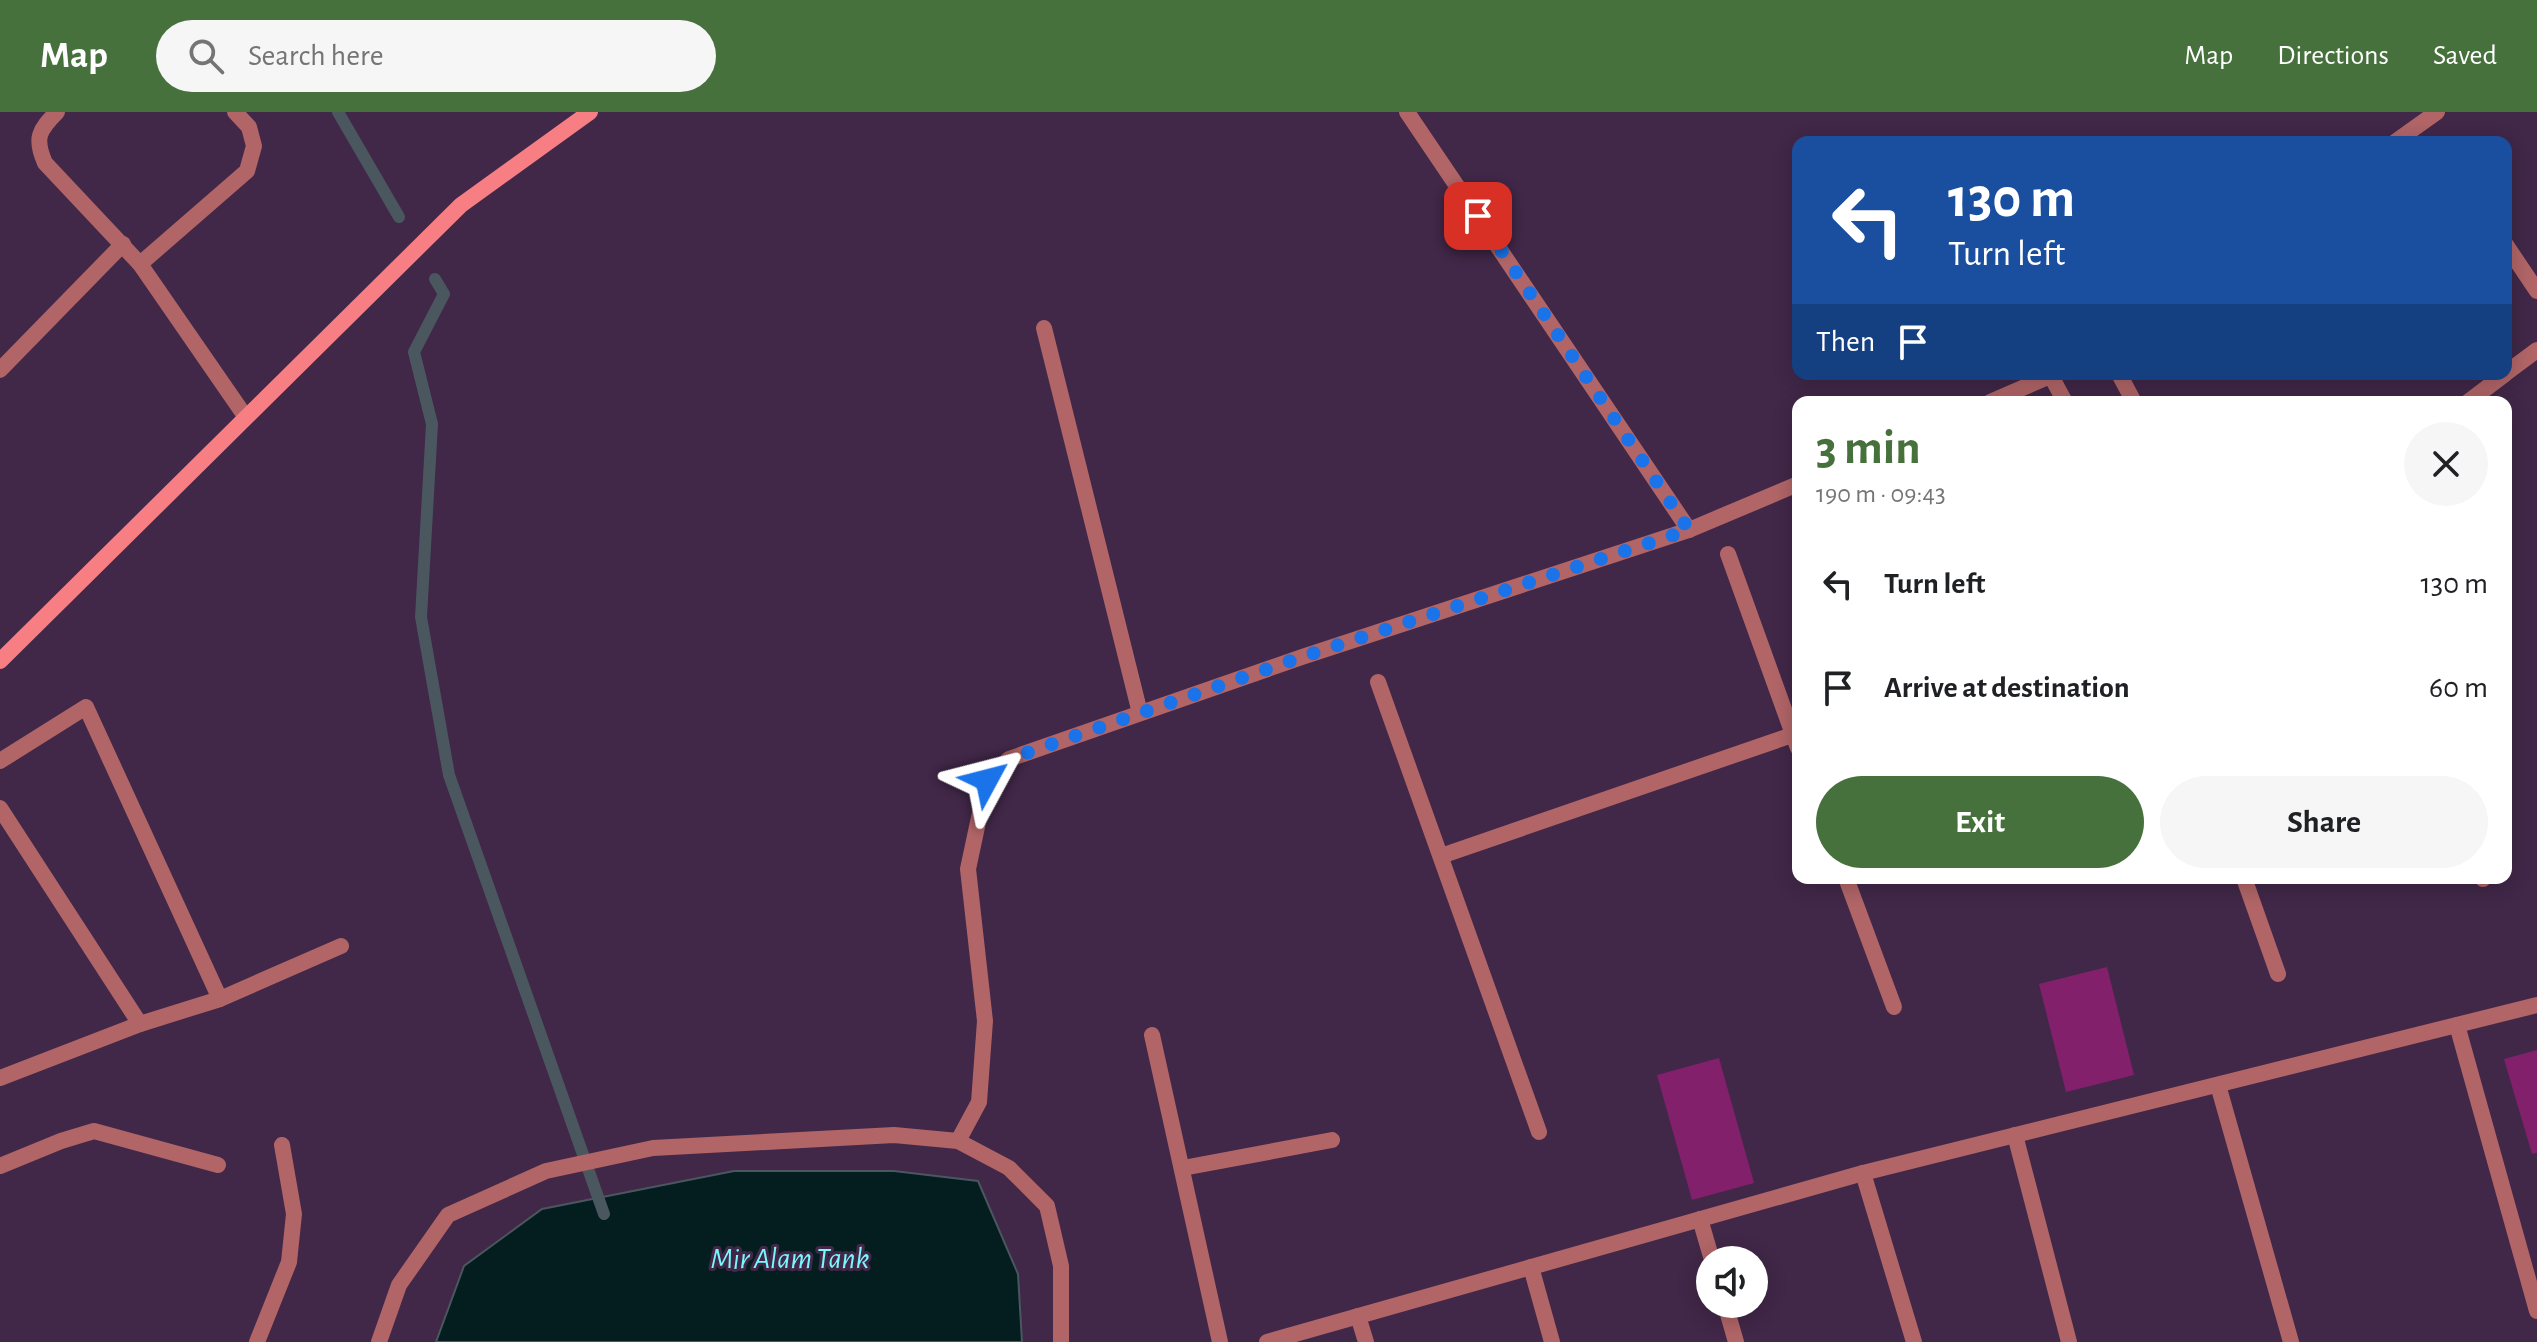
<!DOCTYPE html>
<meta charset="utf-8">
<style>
:root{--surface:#fff;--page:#f6f6f6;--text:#202124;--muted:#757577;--accent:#47713c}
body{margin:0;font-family:"Alegreya Sans",sans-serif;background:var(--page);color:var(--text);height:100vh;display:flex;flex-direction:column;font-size:30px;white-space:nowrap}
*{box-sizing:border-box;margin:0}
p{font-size:26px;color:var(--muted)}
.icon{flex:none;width:44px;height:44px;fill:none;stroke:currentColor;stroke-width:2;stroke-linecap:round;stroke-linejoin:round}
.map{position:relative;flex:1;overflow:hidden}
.details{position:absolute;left:1792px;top:284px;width:720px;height:488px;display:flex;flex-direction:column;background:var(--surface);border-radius:16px;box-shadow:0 4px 20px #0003}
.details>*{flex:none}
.top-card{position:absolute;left:1792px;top:24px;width:720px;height:244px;border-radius:16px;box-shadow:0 4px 20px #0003;background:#1a4fa0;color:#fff;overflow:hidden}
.controls{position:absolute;left:1696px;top:1134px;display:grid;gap:16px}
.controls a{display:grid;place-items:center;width:72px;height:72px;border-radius:50%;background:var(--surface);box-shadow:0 4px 20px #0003;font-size:40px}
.pin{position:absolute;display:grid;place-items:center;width:68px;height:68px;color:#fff;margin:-34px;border-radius:16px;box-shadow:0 4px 12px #0006}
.me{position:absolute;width:88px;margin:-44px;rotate:52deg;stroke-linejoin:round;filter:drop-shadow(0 0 6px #0008)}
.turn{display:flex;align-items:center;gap:28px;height:168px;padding:0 24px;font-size:36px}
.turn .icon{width:104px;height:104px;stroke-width:2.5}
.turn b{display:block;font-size:56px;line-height:68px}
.then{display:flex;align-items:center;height:76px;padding:0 24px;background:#0003;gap:16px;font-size:30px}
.round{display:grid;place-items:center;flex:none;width:84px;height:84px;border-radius:42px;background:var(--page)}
.headline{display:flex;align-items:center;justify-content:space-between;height:136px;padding:0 24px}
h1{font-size:48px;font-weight:700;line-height:60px;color:var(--accent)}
.button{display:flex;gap:16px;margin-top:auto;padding:16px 24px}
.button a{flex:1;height:92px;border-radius:48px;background:var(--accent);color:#fff;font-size:32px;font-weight:700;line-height:92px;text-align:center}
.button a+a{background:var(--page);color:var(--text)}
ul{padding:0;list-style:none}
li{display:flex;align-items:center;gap:24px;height:104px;padding:0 24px}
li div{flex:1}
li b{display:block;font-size:30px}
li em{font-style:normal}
header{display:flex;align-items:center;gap:48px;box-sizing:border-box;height:112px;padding:0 40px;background:var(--accent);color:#fff}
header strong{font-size:38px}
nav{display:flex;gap:44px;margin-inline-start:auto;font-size:28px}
.search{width:560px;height:72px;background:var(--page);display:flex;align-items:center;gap:20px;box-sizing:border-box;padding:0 28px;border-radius:44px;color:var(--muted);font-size:30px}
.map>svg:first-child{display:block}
</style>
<header>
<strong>Map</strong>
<div class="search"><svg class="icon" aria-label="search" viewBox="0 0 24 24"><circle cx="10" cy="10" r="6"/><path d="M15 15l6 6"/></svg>Search here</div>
<nav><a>Map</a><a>Directions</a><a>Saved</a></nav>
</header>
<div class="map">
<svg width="2537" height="1230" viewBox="0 0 2537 1230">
<rect width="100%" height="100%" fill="#412748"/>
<polygon fill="#041d1e" stroke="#4a575e" stroke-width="2" points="734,1059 894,1059 978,1069 1018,1162 1022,1230 436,1230 464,1154 542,1097"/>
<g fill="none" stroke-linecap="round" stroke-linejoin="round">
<g stroke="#4a575e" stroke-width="12">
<polyline points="338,0 399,105"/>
<polyline points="435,167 444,182 414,240 432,312 421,505 449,663 604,1102"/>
</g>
</g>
<g fill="#83206c">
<polygon points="2107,855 2134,963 2066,980 2039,872"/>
<polygon points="2537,938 2537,1041 2532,1042 2504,947"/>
<polygon points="1719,946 1754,1071 1692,1088 1657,963"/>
</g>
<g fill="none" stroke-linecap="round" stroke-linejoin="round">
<g stroke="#b16567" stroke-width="16">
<polyline points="1044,216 1140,601"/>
<polyline points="2457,913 2537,1199"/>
<polyline points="2218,973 2291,1230"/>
<polyline points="2015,1023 2069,1230"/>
</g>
<g stroke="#b16567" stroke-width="16">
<path d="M57,0C39,18 34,26 45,51L140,152L245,304"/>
<polyline points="1407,0 1689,418"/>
<polyline points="2395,30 2437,0"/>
<polyline points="2506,133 2537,179"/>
<polyline points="140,152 247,59 254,34 249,15 235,0"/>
<polyline points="0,258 123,132"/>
<polyline points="2506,261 2537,238"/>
<polyline points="2119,262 2134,290"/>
<polyline points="2051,264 2065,290"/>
<polyline points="1990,290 2055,262"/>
<polyline points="2468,290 2505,262"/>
<polyline points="1728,442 1798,636"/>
<polyline points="1378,570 1539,1020"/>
<polyline points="0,649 86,595 220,887"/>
<polyline points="0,696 140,912"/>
<polyline points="1441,744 1798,621"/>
<polyline points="1846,766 1894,895"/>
<polyline points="2244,766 2278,862"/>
<polyline points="2482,766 2483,767"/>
<polyline points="1152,923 1220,1230"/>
<polyline points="0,966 140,912 220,887 341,834"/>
<polyline points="958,1029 979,990 985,909 968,757 987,668 1009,647 1302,545 1689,418 1798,372"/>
<polyline points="0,1054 61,1029 94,1019 218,1053"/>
<polyline points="1183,1056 1332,1028"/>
<polyline points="1863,1061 1914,1230"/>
<polyline points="1700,1107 1712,1148"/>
<polyline points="1531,1155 1552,1230"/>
<polyline points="1725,1192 1736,1230"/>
<polyline points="1358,1204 1366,1230"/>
<polyline points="257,1230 289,1150 294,1102 282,1033"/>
<polyline points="379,1230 399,1173 448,1103 546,1059 653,1036 894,1023 958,1029 1009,1056 1047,1094 1061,1154 1061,1230"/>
<polyline points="1267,1230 1863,1061 2537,893"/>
</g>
<polyline stroke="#f77f84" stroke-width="16" points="0,549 461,93 590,0"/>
</g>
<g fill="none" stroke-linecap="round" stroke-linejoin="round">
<polyline stroke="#1a73e8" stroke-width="14" stroke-dasharray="0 25.2" points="987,668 1009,647 1302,545 1689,418 1478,104"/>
</g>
<g text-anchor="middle" stroke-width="6" stroke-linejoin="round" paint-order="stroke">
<g font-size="30" font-style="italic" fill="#7af7fc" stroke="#412748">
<text x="790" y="1156">Mir Alam Tank</text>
</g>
</g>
</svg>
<div class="controls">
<a><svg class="icon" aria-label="sound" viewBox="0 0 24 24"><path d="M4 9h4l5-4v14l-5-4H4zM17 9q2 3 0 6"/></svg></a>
</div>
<div class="pin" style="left:1478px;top:104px;background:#d93025"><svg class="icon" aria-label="arrive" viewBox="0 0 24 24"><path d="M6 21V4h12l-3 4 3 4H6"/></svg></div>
<svg class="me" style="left:987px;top:668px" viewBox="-20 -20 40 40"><path d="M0-17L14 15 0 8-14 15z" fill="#1a73e8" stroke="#fff" stroke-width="4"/></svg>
<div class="top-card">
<div class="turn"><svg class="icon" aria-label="left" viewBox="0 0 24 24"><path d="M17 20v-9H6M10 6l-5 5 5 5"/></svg><div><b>130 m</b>Turn left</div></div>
<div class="then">Then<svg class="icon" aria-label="arrive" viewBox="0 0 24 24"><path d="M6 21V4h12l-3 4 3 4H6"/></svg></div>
</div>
<section class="details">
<div class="headline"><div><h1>3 min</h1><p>190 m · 09:43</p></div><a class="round"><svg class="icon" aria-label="close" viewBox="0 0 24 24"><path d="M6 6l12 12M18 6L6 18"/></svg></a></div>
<ul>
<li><svg class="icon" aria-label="left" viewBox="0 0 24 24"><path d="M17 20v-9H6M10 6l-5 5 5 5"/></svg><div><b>Turn left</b></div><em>130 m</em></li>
<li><svg class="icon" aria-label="arrive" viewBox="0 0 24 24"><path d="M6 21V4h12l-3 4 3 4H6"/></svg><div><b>Arrive at destination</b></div><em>60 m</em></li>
</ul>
<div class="button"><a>Exit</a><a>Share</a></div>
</section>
</div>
